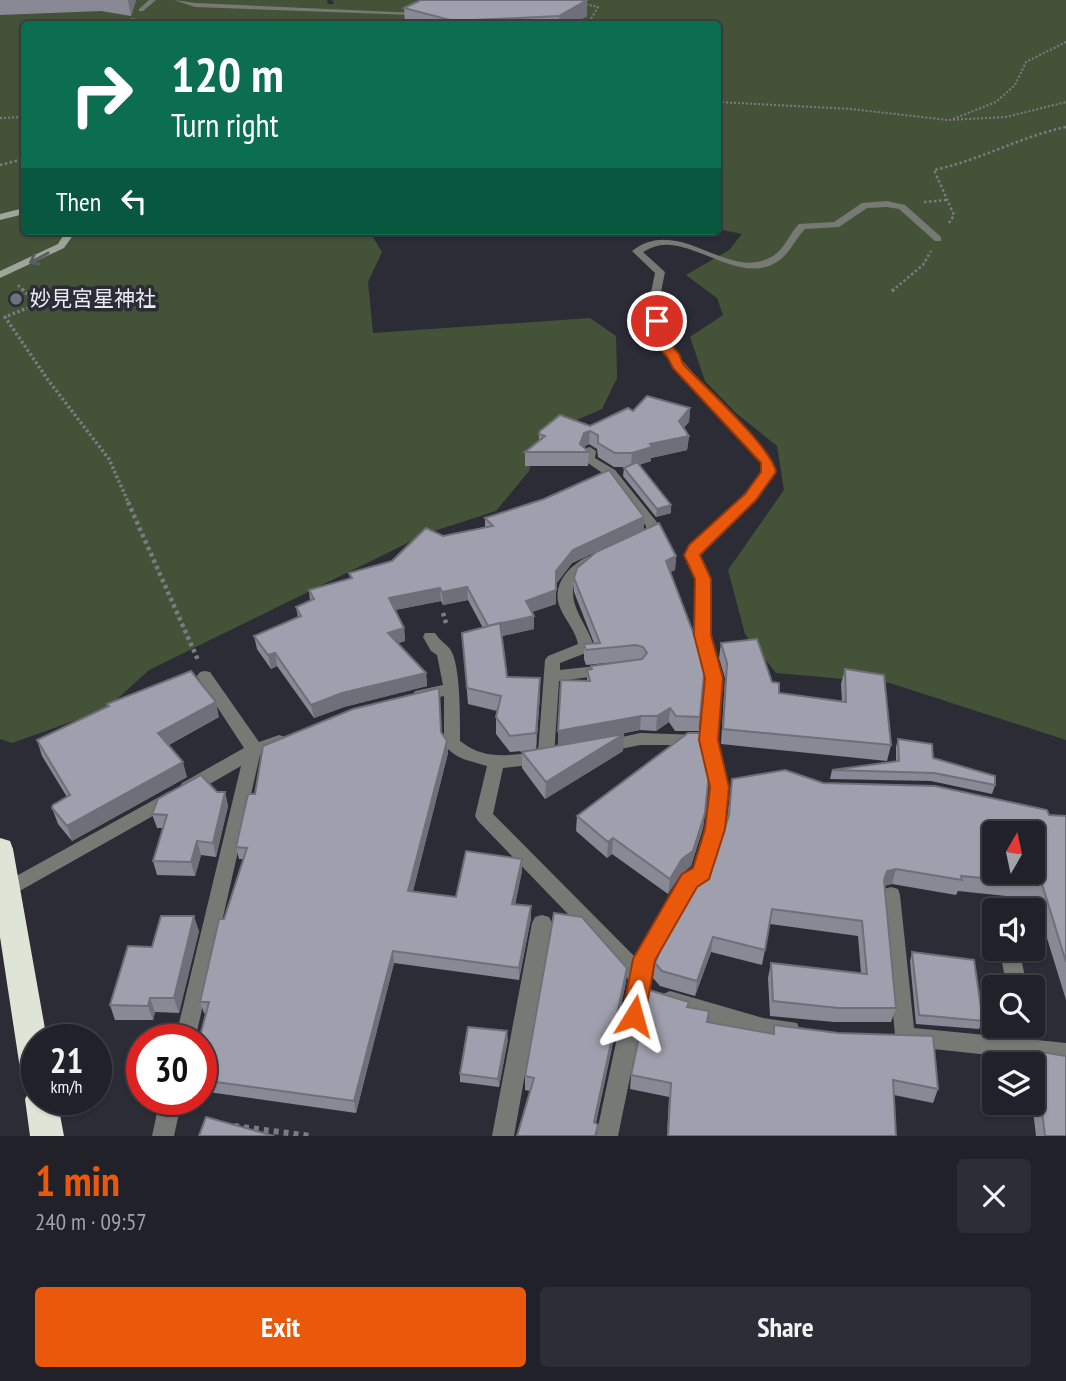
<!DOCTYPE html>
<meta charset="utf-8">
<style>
:root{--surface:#212129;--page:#2d2e35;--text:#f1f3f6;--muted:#a2a3a8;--line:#3e3e46;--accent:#ea580c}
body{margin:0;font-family:"PT Sans Narrow","Noto Sans JP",sans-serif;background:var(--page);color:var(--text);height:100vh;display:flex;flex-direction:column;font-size:26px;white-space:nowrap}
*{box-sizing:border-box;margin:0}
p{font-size:23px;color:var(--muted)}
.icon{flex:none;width:38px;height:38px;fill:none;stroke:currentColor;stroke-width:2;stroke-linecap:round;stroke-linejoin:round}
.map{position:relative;height:1136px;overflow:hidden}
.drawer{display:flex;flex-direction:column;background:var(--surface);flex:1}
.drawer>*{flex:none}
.banner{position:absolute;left:21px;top:21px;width:700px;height:214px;border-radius:7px;box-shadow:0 2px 5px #0004,0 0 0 2px var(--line);background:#0b6e4f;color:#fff;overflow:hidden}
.needle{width:46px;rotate:9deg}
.fabs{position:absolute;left:982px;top:821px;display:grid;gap:14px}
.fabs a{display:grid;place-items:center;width:63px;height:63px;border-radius:7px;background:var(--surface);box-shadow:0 2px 5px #0004,0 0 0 2px var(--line);font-size:35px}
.speed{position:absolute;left:21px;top:1024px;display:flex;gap:14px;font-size:35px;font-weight:700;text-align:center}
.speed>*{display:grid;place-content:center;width:91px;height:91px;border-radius:50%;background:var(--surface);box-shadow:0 2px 5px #0004,0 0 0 2px var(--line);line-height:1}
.speed small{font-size:18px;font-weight:400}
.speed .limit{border:10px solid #d22;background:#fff;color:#111}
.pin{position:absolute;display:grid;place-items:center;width:60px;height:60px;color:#fff;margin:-30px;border:4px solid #fff;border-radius:50%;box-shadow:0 2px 7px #0007}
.me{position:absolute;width:77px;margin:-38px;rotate:8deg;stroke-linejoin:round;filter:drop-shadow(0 0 5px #0008)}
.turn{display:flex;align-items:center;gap:24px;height:147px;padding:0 35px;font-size:32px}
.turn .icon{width:91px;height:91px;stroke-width:2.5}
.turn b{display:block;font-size:49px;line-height:60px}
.then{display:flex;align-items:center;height:66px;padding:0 35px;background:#0003;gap:14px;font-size:26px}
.round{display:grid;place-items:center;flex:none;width:74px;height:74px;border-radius:7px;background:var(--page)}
.headline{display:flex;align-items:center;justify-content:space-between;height:119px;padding:0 35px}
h1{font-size:42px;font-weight:700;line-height:52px;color:var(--accent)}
.primary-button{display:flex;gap:14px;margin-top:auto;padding:14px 35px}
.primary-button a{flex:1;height:80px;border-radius:7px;background:var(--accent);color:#fff;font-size:28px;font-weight:700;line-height:80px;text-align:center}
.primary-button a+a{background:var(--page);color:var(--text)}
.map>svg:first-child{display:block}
</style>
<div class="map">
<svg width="1066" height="1136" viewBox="0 0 1066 1136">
<rect width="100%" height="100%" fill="#2c2c37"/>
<polygon fill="#445337" points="0,0 327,0 328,4 334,4 332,0 1066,0 1066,740 890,683 776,673 745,634 728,570 784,490 777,446 736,413 705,381 690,337 723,315 717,298 686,275 729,250 742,234 718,229 718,24 24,24 24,231 369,231 382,252 368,282 373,333 590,318 616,336 617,378 602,409 556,429 536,446 529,471 496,511 428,533 149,670 105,710 12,743 0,739"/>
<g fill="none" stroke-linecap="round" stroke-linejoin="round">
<g stroke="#7b7b85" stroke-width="2" stroke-dasharray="2 2" stroke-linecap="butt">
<polyline points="582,3 598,7 588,24"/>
<polyline points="169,21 188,23"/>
<polyline points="718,102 851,109 948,120 1006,117 1066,102"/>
<polyline points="0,118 24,117"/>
<polyline points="953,119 996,102 1015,85 1026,62 1066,42"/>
</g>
<g stroke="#7b7b85" stroke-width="2.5" stroke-dasharray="2.5 2.5" stroke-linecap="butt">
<polyline points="0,165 24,159"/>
<polyline points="924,202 947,200"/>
<path d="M949,223L954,215L934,170C981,160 1019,137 1066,127"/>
<polyline points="18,285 24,291"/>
<polyline points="892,291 923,265 931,251"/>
</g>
<g stroke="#7b7b85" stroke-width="3.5" stroke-dasharray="2.5 2.5" stroke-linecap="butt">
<polyline points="22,289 37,304 5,317 48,380 109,459 129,504"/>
<polyline points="892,291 894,289"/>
</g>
<g stroke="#7b7b85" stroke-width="4.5" stroke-dasharray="3.5 3.5" stroke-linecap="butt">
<polyline points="128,502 198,660"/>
<polyline points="443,613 446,623"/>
</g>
<polyline stroke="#7b7b85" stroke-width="6" stroke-dasharray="5 5" stroke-linecap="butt" points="234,1126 311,1136"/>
<g fill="#777a74" fill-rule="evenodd">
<polygon points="149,0 156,0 143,11 139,11 139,9"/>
<polygon points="174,0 195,3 417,13 414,15 195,7"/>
<polygon points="132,18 154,23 155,24 130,21"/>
</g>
<g fill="#777a74" fill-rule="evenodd">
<path d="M887,201L905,205L941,237V241H935L899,209L887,207L867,208L839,227L805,229C796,238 791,251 781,259C748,286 704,247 670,245C660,244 652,247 643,252L665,272L657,312L662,321L660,336L772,460L775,472L756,500L700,551L699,555L710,579V635L722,678L717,740L728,787L724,829L707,878L696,886L653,961L650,978L652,983L648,990L618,1136H596L629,981L622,970L478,821L475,816L487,766C471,761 454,759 444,744V696L421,701L415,699L413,695L415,691L443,685L437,655L431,651L423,637L425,633H435C440,641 445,643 450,649C461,664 460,722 460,741C486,761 508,755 538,752L545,660L548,656L578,644C575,629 564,619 559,605C551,580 577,558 598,553L605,557C599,563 589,565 582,572C559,598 587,621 594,647L591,651L560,663V670L605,665L610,666L613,670L610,674L605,675L559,681L554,757L552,761L546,763L503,768L493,814L635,957L682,876L693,868L706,829L710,787L702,745H640L606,752L600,750L598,746L600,742L640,733L701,735L706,678L696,635V579L685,555L689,546L746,494L763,472L762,464L650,336L652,321L647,312L655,273L632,251C679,214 728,282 771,257C784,251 789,234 799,224L834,222L862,203Z"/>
<polygon points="590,447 596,451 595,458 615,470 660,526 660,533 646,542 639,538 646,531 646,526 607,476 582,459 586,448"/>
<polygon points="205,671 210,672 259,742 279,735 285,737 287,741 285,745 260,755 195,1040 175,1040 241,766 194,793 188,795 182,793 179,788 182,783 244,748 197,676 200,672"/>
<polygon points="170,791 176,793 179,798 176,803 0,902 0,885"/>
<polygon points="891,887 898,889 900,895 914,1028 1016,1038 1014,1026 1032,1026 1032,1022 1037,1040 1066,1043 1066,1063 914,1047 898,1042 895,1035 882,895 884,889"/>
<polygon points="542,915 549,917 552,923 514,1136 492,1136 532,923 535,917"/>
<polygon points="999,948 1019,948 1027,987 1007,987"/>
<path d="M670,991L763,1018L797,1023L800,1030L797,1037C773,1046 698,1017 670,1009L663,1006L660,1000L663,994Z"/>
<polygon points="160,1099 182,1099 174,1136 152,1136"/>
</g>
<g fill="#a0a59c" fill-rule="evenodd">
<polygon points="24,208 24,214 0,220 0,214"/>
<polygon points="66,231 76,231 64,248 0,278 0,271 58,244"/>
</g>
<polygon fill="#dee4d6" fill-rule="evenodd" points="0,838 10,841 13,849 47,1040 37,1040 37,1099 57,1099 64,1136 30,1136 25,1099 31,1088 26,1086 21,1075 0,937"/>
</g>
<g fill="#898995">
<polygon points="0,0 136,0 131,16 101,11 0,15"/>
<polygon points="404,8 587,16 572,24 405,24"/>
<polygon points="690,408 689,422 683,428 689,436 687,450 651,458 651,461 639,465 671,513 656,517 623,476 624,468 627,467 614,467 598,457 597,449 589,444 583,447 589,452 588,466 525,466 525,452 539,440 539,434 590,426 633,411"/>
<polygon points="644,517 644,530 572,563 556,584 556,604 532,612 534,629 502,636 507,677 540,678 540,694 536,750 558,746 558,731 587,681 587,670 591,669 591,666 636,660 586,665 584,659 584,644 594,643 574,592 574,578 676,556 675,570 670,572 700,717 699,731 675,731 669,722 656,731 640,730 562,745 623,751 545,799 522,768 522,752 534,750 510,752 496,734 496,717 497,711 468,704 462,633 483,628 468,600 443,605 441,601 395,610 404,628 405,641 398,643 426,673 427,686 344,707 314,718 277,666 271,669 257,649 254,636 298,617 296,607 310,601 309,590 350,578 349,573 392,561 443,536 485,527 485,518"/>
<polygon points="721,643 772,682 779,693 842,701 841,684 845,669 891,745 887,761 721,744 725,678 719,658"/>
<polygon points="107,704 219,717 169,745 187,777 72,841 58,824 52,808 67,797 42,756 37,740 108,706"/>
<polygon points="441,732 447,741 448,753 413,891 456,897 522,871 515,904 531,906 531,918 519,980 394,963 356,1113 201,1091 201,1040 206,1014 204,1013 200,1002 224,919 244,859 239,859 236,847 255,794"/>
<polygon points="898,739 933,758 995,785 992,794 931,781 830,779 832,770 896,761 896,747"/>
<polygon points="732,779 823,783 1049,815 1066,816 1066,1000 1035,899 958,891 956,895 892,884 884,886 896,1008 891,1022 834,1022 770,1016 768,978 771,963 861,973 858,936 770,924 762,965 711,952 695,996 660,986 653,978 655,963 715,859 727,819"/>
<polygon points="217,792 225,792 228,806 216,857 201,855 195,876 157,875 153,861 163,828 157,828 152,814"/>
<polygon points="705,813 703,828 691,866 680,875 668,894 612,854 607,858 576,831 577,816"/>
<polygon points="199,931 179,1013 155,1012 153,1020 115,1020 110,1005 152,947"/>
<polygon points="912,952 983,1021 979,1029 916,1024 910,961"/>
<polygon points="627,968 626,982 596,1123 530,1091 525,1090 525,1076"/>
<polygon points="689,1002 688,1008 707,1022 772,1033 774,1025 938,1089 933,1103 894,1095 896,1136 667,1136 669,1097 630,1089 631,1075"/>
<polygon points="508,1039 499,1087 460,1082 460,1074"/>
<polygon points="1035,1051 1066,1136 1036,1136 1032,1102 1032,1064 1028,1064"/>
</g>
<g fill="#6f6f79">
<polygon points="128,0 136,0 131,16 128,1"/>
<polygon points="587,0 587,16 572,24 559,24 559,16"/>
<polygon points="690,408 689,422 678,435 679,421"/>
<polygon points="590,431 589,444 584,447 580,444 584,433"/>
<polygon points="689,436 687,450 651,458 651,461 631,467 632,453 650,444"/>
<polygon points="671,505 671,513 656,517 657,509"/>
<polygon points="644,517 644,530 572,563 555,585 556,571 573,550"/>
<polygon points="676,556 675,570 664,575 666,561"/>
<polygon points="467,587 468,600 443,605 442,592"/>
<polygon points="440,588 441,601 390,611 389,598"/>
<polygon points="556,590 556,604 526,614 526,601"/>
<polygon points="534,616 534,629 489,639 488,626"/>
<polygon points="404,628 405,641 389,646 388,633"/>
<polygon points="275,653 277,666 271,669 268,655"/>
<polygon points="426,673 427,686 344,707 314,718 311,705 342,693"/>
<polygon points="540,678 540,694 536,750 536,733"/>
<polygon points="216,702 219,717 163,748 158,733"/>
<polygon points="670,708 669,722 656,731 657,716"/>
<polygon points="641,716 640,730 558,746 558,731"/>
<polygon points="624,734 623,751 545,799 546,782"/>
<polygon points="447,741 448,753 410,903 408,891"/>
<polygon points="183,762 187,777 72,841 67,826"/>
<polygon points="225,792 228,806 216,857 213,843"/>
<polygon points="705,813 703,828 691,866 680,875 668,894 670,879"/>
<polygon points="613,838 612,854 607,858 608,842"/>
<polygon points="197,841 201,855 195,876 191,862"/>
<polygon points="522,859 522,871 513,916 512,904"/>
<polygon points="896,869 892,884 883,886 879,895 887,871"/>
<polygon points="531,906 531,918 519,980 519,968"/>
<polygon points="194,916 199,931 179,1013 174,998"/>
<polygon points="713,937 711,952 695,996 697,981"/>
<polygon points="393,951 394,963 356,1113 354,1101"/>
<polygon points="627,968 626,982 593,1135 594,1122"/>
<polygon points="150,998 155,1012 153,1020 148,1006"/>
<polygon points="507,1031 508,1039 499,1087 498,1079"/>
</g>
<g fill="#9f9fad" stroke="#6f6f79" stroke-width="2" fill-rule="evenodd">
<polygon points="421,0 587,0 559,16 454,21 404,8"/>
<polygon points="647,396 690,408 679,421 689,436 650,444 652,447 632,453 615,453 598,443 598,435 590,431 584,433 580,444 589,452 525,452 545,436 539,434 540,431 560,415 590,426 628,408 633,411"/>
<polygon points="637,462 671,505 657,509 624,468"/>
<polygon points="609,470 644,517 573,550 556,571 556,590 526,601 534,616 488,626 467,587 442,592 440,588 389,598 404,628 388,633 426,673 342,693 311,705 275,653 268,655 254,636 301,616 296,607 314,599 309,590 352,578 349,573 392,561 426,528 443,536 493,526 485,518 544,499"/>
<polygon points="659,523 676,556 666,561 705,664 700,717 676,716 670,708 657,716 641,716 558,731 561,680 590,681 587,670 592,669 591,666 642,659 647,653 643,647 636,645 586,650 584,644 600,643 574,578 577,568 596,552"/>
<polygon points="500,623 507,677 540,678 536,733 510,736 496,717 501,696 467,688 462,633"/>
<polygon points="757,639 772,682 779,683 779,693 846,702 845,669 884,675 891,745 723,729 727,663 721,643"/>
<polygon points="191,671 216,702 158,733 183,762 67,826 52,808 53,805 70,795 37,740 109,706 107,704"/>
<polygon points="439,688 441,732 447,741 408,891 456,897 466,851 522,859 512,904 531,906 519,968 393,951 354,1101 201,1080 201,1040 199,1040 209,1002 200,1002 219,919 224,919 247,848 236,847 248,794 255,794 263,746 353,709"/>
<polygon points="688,733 702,733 709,772 705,813 693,851 682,859 670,879 613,838 608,842 577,816"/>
<polygon points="624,734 546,782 522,752"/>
<polygon points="898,739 932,744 933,758 995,776 995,785 934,773 832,770 899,761"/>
<path d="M785,770L823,783L935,786L1047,810L1049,815L1066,816V962L1042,884L961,876L962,880L896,869L887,871L884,880L896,1008H838L773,1001L771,963L867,974L862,921L772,909L765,950L713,937L697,981L662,971L655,963L680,904L698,875L715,859L729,815L732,779ZM994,833H1032V872H994Z"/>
<polygon points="201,775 217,792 225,792 213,843 197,841 191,862 153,861 167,815 152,814 158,799"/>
<polygon points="554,913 582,917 627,968 594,1122 598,1125 595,1136 517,1136 534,1078 525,1076"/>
<polygon points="161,916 194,916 174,998 150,998 148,1006 110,1005 128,946 152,947"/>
<polygon points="912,952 974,960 983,1021 919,1015"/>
<polygon points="649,990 689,1002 687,1007 709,1011 707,1022 774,1034 774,1025 838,1033 933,1036 938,1089 893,1080 896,1136 668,1136 671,1083 631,1075"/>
<polygon points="468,1027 507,1031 498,1079 460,1074"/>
<polygon points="1035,1051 1066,1056 1066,1136 1045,1136"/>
<polygon points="206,1117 274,1136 199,1136"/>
</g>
<defs><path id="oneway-shaft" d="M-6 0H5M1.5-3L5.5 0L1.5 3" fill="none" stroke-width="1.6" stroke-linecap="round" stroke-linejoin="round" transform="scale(1.75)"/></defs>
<use stroke="#5a5c5f" href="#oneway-shaft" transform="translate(39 258) rotate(152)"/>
<path fill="#ea580c" stroke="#983908" stroke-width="2" d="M653,319H661L662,335L679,354L683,364C703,385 773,449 776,472L756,500L700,555L711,579V635L723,678L718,740L729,787L725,829L709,879L697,887L655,960L645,1016L642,1024L634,1027L625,1024L622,1016L633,959L682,874L693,868L705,829L710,787L699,740L705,678L694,635L695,579L684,555L689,545L745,494L761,472V463L673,368L668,358L651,338Z"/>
<circle fill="#6b7280" stroke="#2c2c37" stroke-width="2.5" cx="16" cy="299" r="7"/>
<g text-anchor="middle" stroke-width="7" stroke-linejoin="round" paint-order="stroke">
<g font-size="21" fill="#eaeaf1" stroke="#2c2c37" text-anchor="start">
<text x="30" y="306">妙見宮星神社</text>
</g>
</g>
</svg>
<div class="fabs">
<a><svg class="needle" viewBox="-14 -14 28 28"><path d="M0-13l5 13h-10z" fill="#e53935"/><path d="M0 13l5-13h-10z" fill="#a2a3a8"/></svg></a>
<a><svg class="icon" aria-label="sound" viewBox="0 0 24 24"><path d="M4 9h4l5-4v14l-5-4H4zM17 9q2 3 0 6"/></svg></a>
<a><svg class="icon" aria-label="search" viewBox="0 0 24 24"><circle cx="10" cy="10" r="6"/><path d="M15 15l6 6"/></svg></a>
<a><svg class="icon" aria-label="layers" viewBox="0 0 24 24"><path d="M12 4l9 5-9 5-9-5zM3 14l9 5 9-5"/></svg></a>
</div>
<div class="speed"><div>21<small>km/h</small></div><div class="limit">30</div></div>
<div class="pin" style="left:657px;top:321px;background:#d93025"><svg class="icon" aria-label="arrive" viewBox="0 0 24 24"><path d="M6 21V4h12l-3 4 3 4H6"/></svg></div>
<svg class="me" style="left:634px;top:1016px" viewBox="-20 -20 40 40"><path d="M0-17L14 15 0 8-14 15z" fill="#ea580c" stroke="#fff" stroke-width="4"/></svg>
<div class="banner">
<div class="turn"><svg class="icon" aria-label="right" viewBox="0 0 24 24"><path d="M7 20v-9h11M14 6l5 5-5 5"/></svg><div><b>120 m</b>Turn right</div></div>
<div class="then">Then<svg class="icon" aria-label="left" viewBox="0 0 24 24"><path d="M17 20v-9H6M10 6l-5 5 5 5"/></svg></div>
</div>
</div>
<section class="drawer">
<div class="headline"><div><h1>1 min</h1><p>240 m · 09:57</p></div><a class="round"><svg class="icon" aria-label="close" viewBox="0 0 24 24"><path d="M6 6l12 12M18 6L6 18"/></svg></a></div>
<div class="primary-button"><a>Exit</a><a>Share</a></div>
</section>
